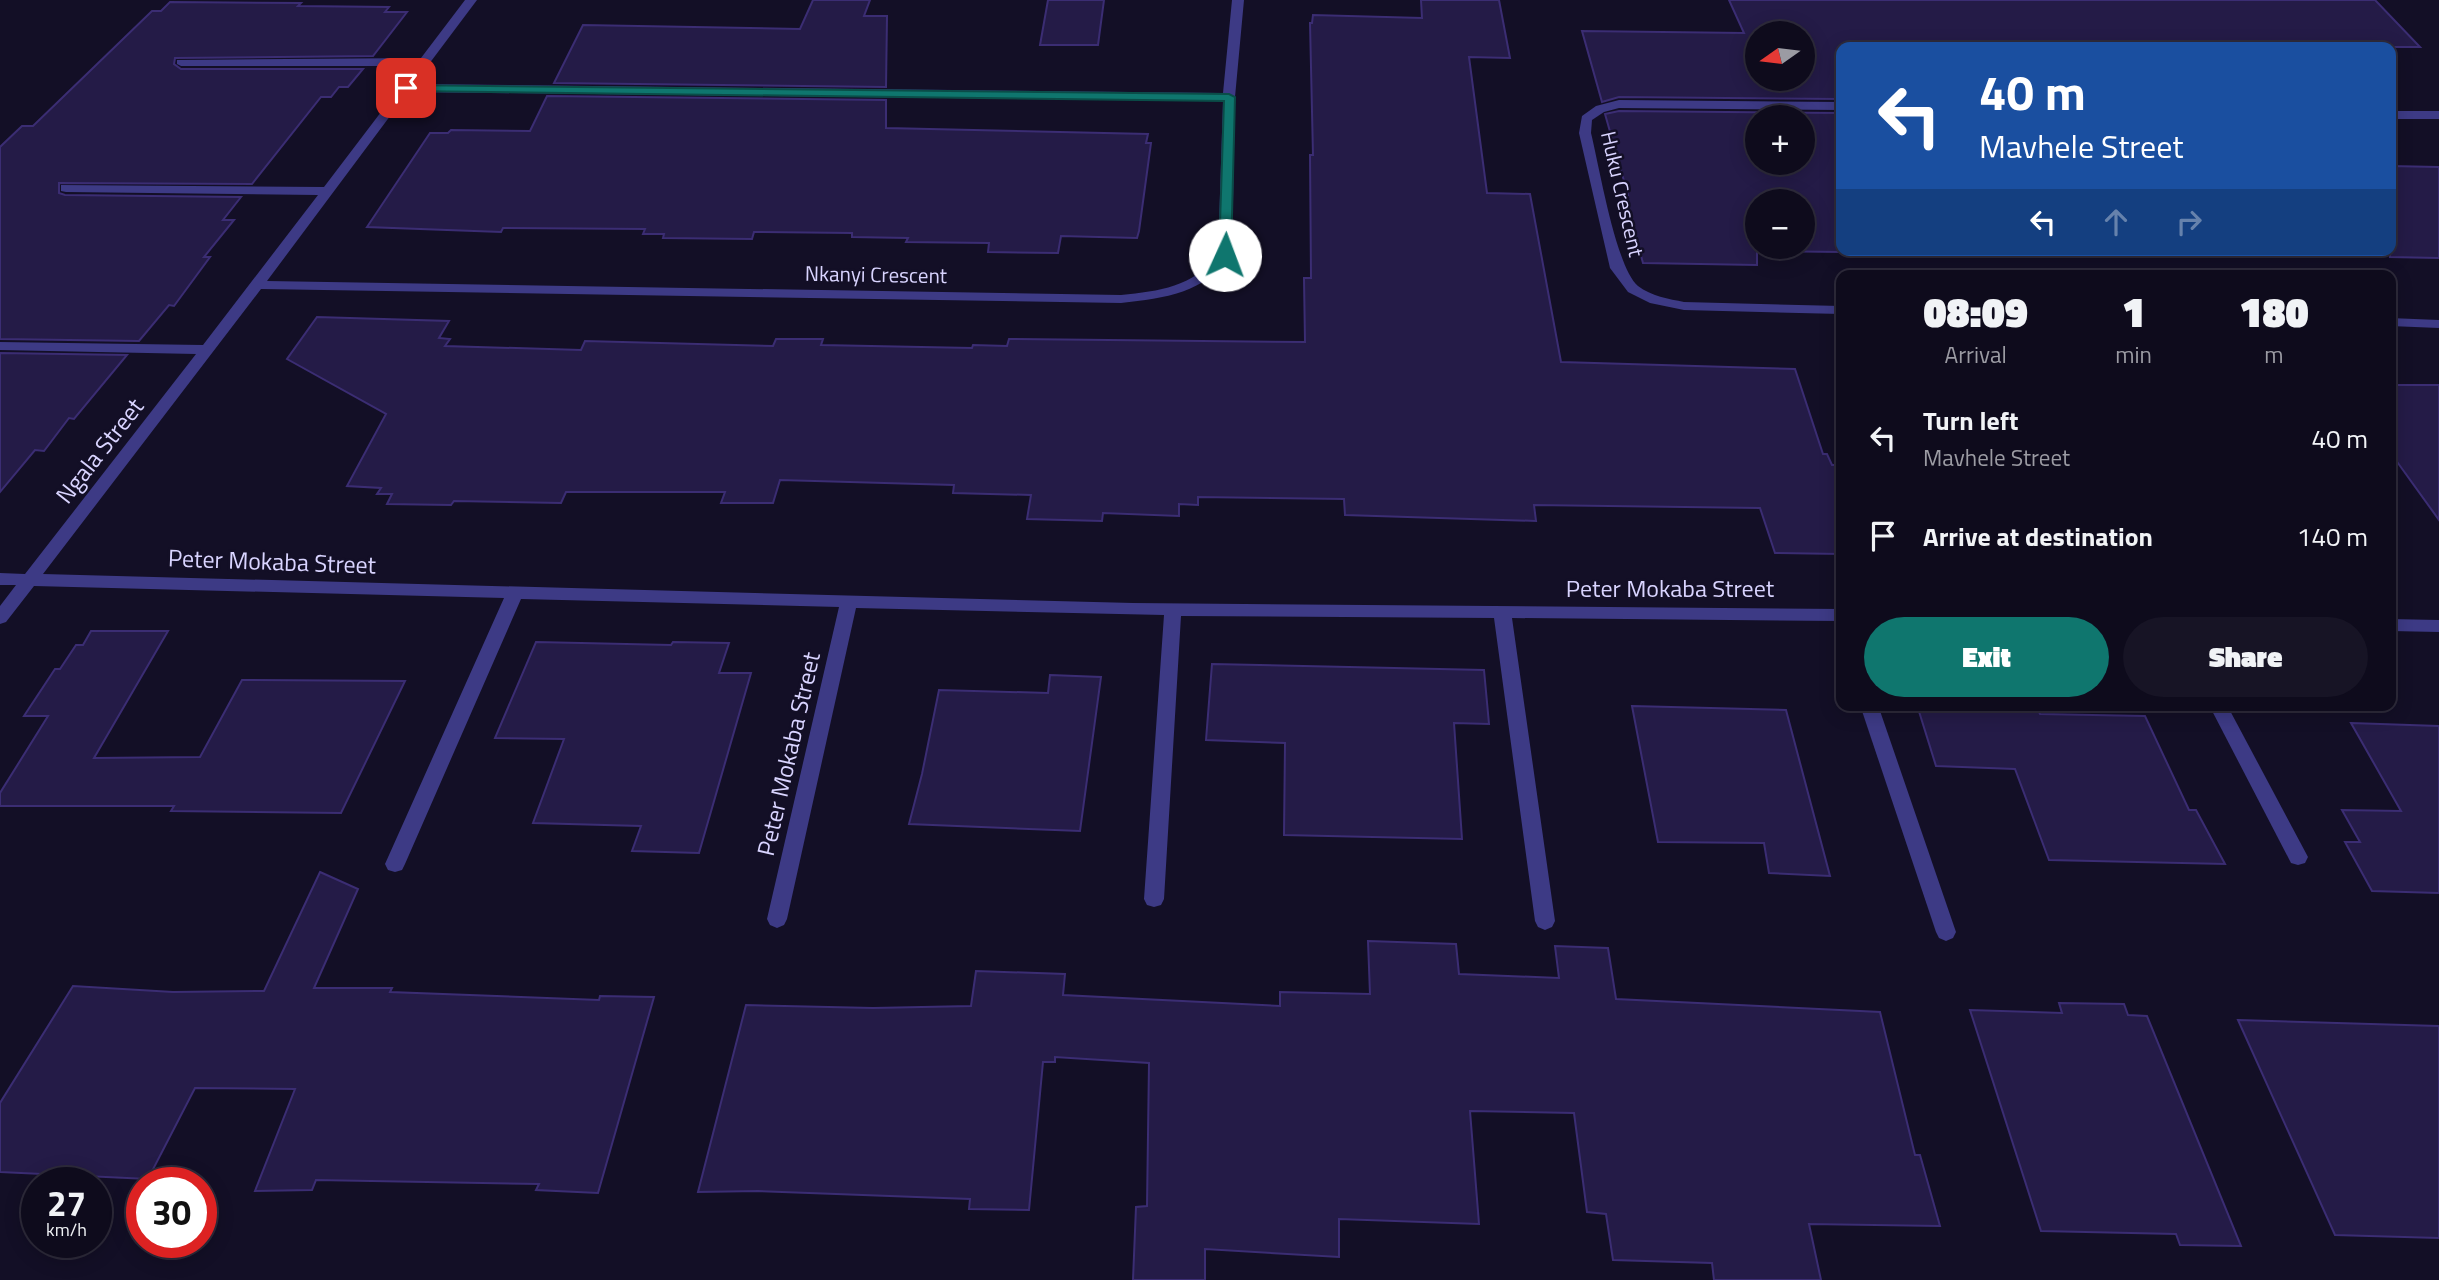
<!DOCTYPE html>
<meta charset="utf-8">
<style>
:root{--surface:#0e0b1c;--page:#171425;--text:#f1f3f6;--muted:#9b9ba3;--line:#2e2b3b;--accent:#0f766e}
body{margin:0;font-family:"Titillium Web",sans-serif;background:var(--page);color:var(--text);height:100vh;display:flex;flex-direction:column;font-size:26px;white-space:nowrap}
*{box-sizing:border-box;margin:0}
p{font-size:23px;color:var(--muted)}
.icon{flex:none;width:38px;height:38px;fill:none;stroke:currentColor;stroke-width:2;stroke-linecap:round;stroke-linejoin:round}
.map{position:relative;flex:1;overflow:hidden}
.panel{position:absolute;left:1836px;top:270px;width:560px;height:441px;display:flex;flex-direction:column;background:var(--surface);border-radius:14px;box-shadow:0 4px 18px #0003,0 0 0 2px var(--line)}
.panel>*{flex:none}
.guide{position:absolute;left:1836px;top:42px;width:560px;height:214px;border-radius:14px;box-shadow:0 4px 18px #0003,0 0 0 2px var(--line);background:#1a4fa0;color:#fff;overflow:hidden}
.needle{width:46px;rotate:256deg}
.buttons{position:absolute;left:1745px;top:21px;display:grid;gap:14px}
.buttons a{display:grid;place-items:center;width:70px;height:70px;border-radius:50%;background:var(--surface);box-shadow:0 4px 18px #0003,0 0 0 2px var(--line);font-size:35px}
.speed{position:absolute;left:21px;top:1167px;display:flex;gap:14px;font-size:35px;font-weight:700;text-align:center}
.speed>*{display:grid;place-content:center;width:91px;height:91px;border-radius:50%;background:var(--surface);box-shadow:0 4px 18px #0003,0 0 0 2px var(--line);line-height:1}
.speed small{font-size:18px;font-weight:400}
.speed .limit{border:10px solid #d22;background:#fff;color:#111}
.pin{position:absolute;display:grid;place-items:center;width:60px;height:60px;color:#fff;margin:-30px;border-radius:14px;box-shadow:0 4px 10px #0006}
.me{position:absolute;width:77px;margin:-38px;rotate:2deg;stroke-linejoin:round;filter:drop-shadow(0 0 5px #0008)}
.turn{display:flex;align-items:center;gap:24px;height:147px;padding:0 28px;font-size:32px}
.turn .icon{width:91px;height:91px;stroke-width:2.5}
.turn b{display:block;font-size:49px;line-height:60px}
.lanes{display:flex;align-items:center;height:66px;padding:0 28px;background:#0003;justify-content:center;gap:35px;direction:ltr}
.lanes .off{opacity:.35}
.eta{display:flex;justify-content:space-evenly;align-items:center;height:119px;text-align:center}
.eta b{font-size:42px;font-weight:800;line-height:49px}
.button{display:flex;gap:14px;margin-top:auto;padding:14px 28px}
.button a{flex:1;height:80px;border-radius:42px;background:var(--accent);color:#fff;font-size:28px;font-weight:800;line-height:80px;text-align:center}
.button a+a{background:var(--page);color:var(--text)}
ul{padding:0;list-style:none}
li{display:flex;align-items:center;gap:21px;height:98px;padding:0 28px}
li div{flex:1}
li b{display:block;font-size:26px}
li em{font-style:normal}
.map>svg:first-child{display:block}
</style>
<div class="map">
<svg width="2439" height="1280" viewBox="0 0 2439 1280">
<rect width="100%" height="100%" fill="#130f26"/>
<g fill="#241b47" stroke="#3b2d73" stroke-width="2" fill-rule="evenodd">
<polygon points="813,0 870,0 864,16 887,16 886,87 554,83 583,25 800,29"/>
<polygon points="1048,0 1104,0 1098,45 1040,45"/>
<polygon points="1421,0 1499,0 1510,58 1469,57 1487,193 1530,194 1561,362 1795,369 1823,454 1827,454 1832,465 1841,465 1841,554 1775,553 1760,508 1534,505 1536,521 1345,515 1344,499 1198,497 1198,505 1179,504 1179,516 1103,513 1102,521 1027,519 1031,495 953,493 954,485 780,480 773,503 721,503 725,492 566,492 561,503 454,501 451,505 387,504 392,494 377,494 381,488 347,486 386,414 287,359 317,317 449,321 439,338 450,339 445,346 581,350 585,341 773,346 776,339 823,339 821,345 972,348 973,345 1007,346 1009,339 1305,342 1304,278 1311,278 1310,155 1313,155 1310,23 1312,23 1313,15 1422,18"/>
<path d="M1729,0H2375L2420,47H1841V99L1619,97L1602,102L1582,31L1744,33ZM1757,33H1802V79H1757Z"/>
<polygon points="170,2 301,3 298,6 389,7 385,12 407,12 373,56 175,58 174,64 181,69 363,69 348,87 339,87 331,97 321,97 252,184 59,183 59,193 65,195 241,197 223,220 234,220 204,257 210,257 174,306 169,305 139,341 0,339 0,147 22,126 33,126 152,11 161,11"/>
<polygon points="547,96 886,100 886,128 1148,134 1146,143 1151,143 1139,231 1137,238 1061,236 1058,253 988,252 989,243 906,242 908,238 852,237 852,233 754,232 752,239 663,238 664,234 643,234 645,229 503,228 501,232 367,227 430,133 448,133 451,130 530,131"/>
<path d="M1619,111L1841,113V252L1757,251V265L1643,263L1624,195H1628L1605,114ZM1757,117H1802V163H1757ZM1757,201H1802V247H1757Z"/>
<polygon points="2390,166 2439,167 2439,258 2390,257"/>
<polygon points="0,353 127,355 74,419 69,418 44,451 35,450 0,492"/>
<polygon points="2390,385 2439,385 2439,520 2390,452"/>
<polygon points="91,631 168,631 94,758 200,757 242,680 405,681 341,813 171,811 174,806 0,806 0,793 48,716 24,716 55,669 60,669 76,645 83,645"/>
<polygon points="536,642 671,645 673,642 729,643 719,673 751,673 699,853 632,851 641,826 533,823 564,739 495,738"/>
<polygon points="1212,664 1484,670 1489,724 1454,723 1462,839 1284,835 1285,743 1206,740"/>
<polygon points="1050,675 1101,677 1080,831 909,824 922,774 939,690 1048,693"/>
<polygon points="1917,705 2036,705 2040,714 2145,716 2189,810 2196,810 2225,864 2049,860 2015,769 1936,766"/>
<polygon points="1632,706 1786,710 1830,876 1769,873 1764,843 1658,842"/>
<polygon points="2351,723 2439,726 2439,893 2372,891 2345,842 2360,842 2342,810 2401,811"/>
<polygon points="320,872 358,889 314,988 392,988 390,992 599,1000 600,996 654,997 598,1193 536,1190 539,1184 316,1180 312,1190 255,1191 295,1089 195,1088 148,1179 0,1172 0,1103 73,986 173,992 264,991"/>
<polygon points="1368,941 1456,944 1459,974 1559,978 1555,946 1608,948 1616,999 1880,1012 1915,1155 1920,1155 1940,1226 1809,1224 1821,1280 1714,1280 1712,1263 1613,1260 1606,1214 1587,1212 1574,1113 1470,1111 1479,1224 1339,1219 1339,1257 1205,1249 1205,1280 1133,1280 1136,1207 1147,1206 1149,1063 1055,1057 1055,1062 1043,1062 1029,1210 969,1209 970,1199 758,1191 698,1192 746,1005 873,1008 971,1006 976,971 1065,974 1063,995 1280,1006 1280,992 1370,994"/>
<polygon points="2059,1003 2124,1004 2128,1015 2147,1016 2241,1246 2180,1245 2176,1234 2041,1231 1970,1010 2062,1013"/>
<polygon points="2238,1020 2439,1026 2439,1238 2335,1235"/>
</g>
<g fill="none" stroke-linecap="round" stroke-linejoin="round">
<g fill="#3d3a85" fill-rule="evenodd">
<path d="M465,0H477L414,84L1223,93L1232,0H1244L1235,97L1232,255C1204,293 1166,298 1121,303L261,289L43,574L1133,603L1841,609V621L1512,618L1555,921L1552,927L1545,930L1538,927L1535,921L1494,618L1181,616L1164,899L1161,905L1154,907L1147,905L1144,899L1164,615L856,608L787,919L784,925L777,928L770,925L767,919L839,607L521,599L405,864L402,870L395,872L388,870L385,864L504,598L34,586L6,622L0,624V606L16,585H0V573L25,574L196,354L0,350V342L203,345L318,195L66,192L61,191V185L324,187L416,66H181L177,64V60L421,58ZM408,92L1223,101L1218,255C1192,287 1160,291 1121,295L267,281Z"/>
<path d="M1619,100L1841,102V110L1619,108L1604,112L1592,120L1591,133C1599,165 1616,268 1638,286C1651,296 1669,299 1684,302L1841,306V314L1684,310L1650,303L1628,292L1610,268L1579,133L1582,116L1596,106Z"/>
<rect x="2390" y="111" width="49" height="8"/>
<polygon points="2390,318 2439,320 2439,328 2390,326"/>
<polygon points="2390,619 2439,620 2439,632 2390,631"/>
<polygon points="1860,705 1878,705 1956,932 1953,938 1946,941 1939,938 1936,932"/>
<polygon points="2209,705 2227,705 2308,857 2305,863 2298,865 2291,863"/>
</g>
</g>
<polygon fill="#0f766e" stroke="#0a4d48" stroke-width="2" points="402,85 1229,94 1235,97 1231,255 1225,259 1219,255 1224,101 406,91 400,88"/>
<g text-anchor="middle" stroke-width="5" stroke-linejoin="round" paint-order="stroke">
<g font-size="21" fill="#d9d4ff" stroke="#130f26">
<text transform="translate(1622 194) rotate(77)" y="7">Huku Crescent</text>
<text transform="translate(876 275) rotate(1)" y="7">Nkanyi Crescent</text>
</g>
<g font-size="24" fill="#d9d4ff" stroke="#130f26">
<text transform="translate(100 451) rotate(-52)" y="8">Ngala Street</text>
<text transform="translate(272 562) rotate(2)" y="8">Peter Mokaba Street</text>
<text x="1670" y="597">Peter Mokaba Street</text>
<text transform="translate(789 754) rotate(-77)" y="8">Peter Mokaba Street</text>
</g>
</g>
</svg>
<div class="buttons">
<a><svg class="needle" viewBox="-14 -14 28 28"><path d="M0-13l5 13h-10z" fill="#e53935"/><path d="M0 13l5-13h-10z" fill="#9b9ba3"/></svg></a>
<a>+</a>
<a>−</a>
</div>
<div class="speed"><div>27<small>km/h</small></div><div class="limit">30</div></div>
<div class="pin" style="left:406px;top:88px;background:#d93025"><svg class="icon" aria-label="arrive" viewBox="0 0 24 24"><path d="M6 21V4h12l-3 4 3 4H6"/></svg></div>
<svg class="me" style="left:1225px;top:255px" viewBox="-20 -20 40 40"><circle r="19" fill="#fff"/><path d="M0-13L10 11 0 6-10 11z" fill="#0f766e"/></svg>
<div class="guide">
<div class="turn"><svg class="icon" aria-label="left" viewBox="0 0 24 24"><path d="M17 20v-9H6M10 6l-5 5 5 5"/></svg><div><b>40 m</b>Mavhele Street</div></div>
<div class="lanes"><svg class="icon" aria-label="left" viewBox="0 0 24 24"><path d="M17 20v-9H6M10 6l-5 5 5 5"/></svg><svg class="icon off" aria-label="ahead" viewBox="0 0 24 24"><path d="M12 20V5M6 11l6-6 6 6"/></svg><svg class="icon off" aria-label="right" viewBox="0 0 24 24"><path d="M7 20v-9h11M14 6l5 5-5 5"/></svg></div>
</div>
<section class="panel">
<div class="eta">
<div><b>08:09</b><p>Arrival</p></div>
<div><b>1</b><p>min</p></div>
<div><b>180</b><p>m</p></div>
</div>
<ul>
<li><svg class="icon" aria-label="left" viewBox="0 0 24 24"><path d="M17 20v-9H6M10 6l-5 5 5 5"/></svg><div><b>Turn left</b><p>Mavhele Street</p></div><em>40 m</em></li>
<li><svg class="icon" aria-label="arrive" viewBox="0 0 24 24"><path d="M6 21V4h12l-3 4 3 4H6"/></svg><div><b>Arrive at destination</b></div><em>140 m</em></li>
</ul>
<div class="button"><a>Exit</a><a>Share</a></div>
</section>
</div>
